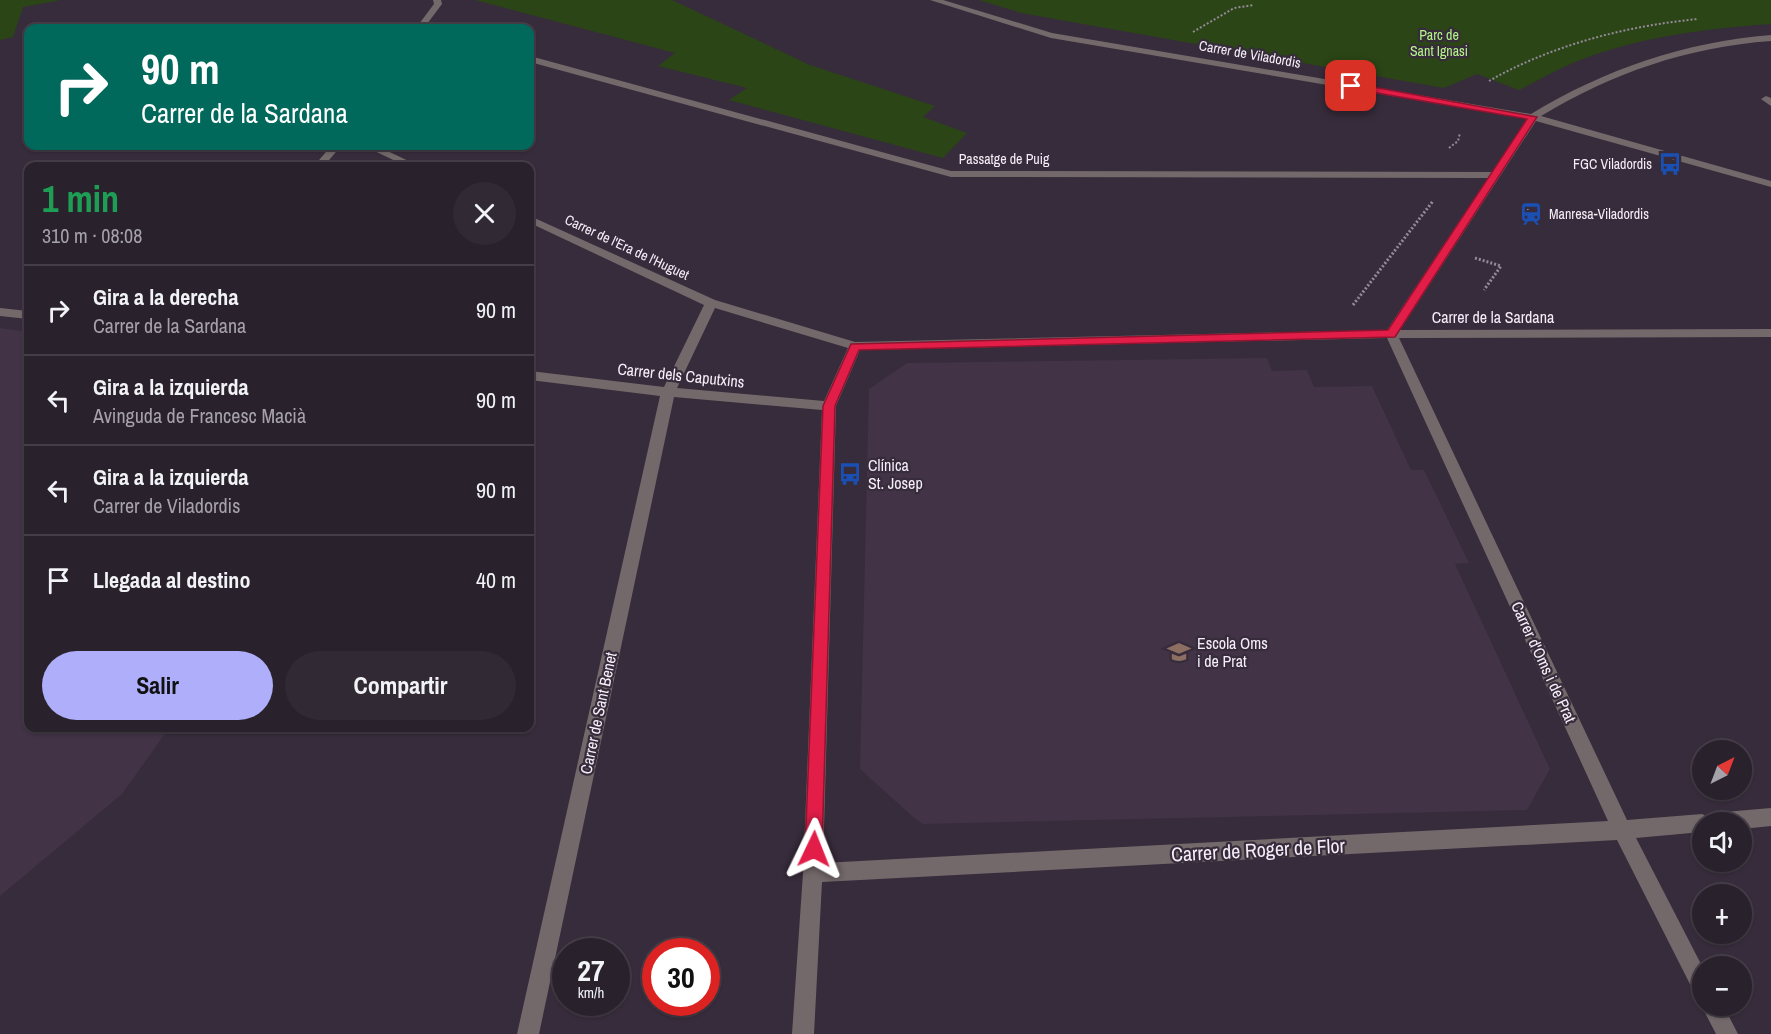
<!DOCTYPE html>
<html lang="es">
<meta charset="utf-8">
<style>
:root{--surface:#29212c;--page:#312934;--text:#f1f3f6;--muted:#a5a3a9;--line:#453e48;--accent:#aeaefa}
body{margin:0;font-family:"Archivo Narrow",sans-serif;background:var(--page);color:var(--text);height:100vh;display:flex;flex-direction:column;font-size:22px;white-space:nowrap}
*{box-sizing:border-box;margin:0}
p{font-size:20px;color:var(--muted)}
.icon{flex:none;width:33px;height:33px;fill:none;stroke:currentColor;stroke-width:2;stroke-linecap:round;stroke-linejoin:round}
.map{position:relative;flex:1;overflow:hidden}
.sheet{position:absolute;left:24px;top:162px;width:510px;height:570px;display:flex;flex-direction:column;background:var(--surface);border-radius:12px;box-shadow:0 2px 4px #0004,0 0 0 2px var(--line)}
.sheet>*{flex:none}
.guide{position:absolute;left:24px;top:24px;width:510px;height:126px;border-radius:12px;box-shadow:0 2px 4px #0004,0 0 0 2px var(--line);background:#00695c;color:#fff;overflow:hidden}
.needle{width:39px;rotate:42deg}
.tools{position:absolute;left:1692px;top:740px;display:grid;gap:12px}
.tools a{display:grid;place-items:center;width:60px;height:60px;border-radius:50%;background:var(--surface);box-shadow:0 2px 4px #0004,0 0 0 2px var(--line);font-size:30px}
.speed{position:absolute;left:552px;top:938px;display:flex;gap:12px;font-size:30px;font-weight:700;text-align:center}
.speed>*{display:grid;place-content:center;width:78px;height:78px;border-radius:50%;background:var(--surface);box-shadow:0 2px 4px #0004,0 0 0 2px var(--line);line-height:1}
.speed small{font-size:15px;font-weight:400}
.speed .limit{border:9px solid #d22;background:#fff;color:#111}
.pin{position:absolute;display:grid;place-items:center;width:51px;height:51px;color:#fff;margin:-26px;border-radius:12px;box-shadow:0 3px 9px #0006}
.me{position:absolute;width:66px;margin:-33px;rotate:2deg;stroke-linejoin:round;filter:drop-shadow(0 0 4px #0008)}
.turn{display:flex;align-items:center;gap:21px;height:126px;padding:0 18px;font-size:27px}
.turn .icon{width:78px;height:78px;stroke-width:2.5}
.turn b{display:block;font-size:42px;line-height:51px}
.round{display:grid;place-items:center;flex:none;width:63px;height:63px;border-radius:32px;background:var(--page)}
.summary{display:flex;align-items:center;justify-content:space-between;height:102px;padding:0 18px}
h1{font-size:36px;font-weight:700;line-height:45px;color:#1e9e55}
.cta{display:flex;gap:12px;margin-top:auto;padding:12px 18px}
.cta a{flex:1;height:69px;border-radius:36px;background:var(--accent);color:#111;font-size:24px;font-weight:700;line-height:69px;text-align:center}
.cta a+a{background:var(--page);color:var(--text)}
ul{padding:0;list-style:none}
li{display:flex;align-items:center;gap:18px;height:90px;padding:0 18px;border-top:2px solid var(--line)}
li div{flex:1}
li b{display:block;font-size:22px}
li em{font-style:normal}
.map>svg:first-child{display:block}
</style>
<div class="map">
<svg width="1771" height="1034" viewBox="0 0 1771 1034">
<rect width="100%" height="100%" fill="#372c3b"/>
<g fill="#423347">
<polygon points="0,328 28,332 28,728 169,728 122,794 0,896"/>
<polygon points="1267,358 1272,371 1307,370 1314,387 1372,386 1411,470 1424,470 1469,563 1455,564 1550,769 1527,810 923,824 912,816 860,769 869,389 907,363"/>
</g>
<g fill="#2b4516">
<polygon points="0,0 61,0 23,7 13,37 0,40"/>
<polygon points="475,0 672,0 810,65 935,106 923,117 967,133 943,158 729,100 747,88 658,66 675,53"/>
<path d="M979,0H1771V24C1704,29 1635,37 1573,63C1554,71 1537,81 1519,90L1477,74L1444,88L1021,13Z"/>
</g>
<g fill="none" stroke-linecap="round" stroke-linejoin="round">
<g stroke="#948b98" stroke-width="2" stroke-dasharray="2 2" stroke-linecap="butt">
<polyline points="1193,32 1234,8 1254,5"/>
<path d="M1489,81C1552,45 1626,26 1698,19"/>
<polyline points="1449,148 1458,141 1460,133"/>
</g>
<g stroke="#948b98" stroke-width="3" stroke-dasharray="2 2" stroke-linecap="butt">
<polyline points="1523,208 1532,213"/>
<polyline points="1475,258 1501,266 1484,290"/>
<polyline points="1353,305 1433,201"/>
</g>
<g fill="#74696a" fill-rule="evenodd">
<polygon points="433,0 441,0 442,4 424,28 416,28 434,4"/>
<path d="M930,0H943L1052,33L1531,114C1605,69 1685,42 1771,35V41C1688,47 1612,73 1541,116L1771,181V187L1536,121L1400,330L1771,329V337L1399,338L1627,820L1702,814L1706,816L1713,813L1771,808V826L1742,829V822H1702V832L1636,838L1702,966V997L1695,994L1617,840L822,882L814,1034H792L803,873L822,410L674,397L539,1034H517L660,396L530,380V371L664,387L704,305L530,223V216L715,300L855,342L1387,330L1488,178L951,177L530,62V56L951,171L1492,172L1527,119L1051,38ZM715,308L848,348L824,401L677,388ZM1387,338L1608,821L823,863L836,406L860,350Z"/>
<polygon points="1766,96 1771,98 1771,106 1761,99"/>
<polygon points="331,146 341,146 324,166 314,166"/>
<polygon points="364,146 377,146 419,166 406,166"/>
<polygon points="0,308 28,311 28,319 0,316"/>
<polygon points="1702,1002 1702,1005 1723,1005 1738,1034 1716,1034 1701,1005"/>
</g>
</g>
<polygon fill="#e11d48" stroke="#92132f" stroke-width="1.5" points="1351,83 1537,117 1395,337 859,350 835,406 822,849 820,855 814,858 808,855 805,849 823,406 851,344 1388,330 1527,119 1348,88 1348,84"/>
<defs>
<g id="bus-bare" transform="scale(1.8)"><path d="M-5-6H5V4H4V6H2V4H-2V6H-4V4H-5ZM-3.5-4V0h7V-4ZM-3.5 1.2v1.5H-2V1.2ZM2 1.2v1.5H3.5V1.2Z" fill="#1a4fb4" stroke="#372c3b" stroke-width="2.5" paint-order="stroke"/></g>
<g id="station-bare" transform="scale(1.8)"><path d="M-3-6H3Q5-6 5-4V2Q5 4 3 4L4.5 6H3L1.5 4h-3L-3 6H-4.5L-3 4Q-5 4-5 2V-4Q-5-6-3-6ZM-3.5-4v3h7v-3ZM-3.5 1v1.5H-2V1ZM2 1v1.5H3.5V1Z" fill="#1a4fb4" stroke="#372c3b" stroke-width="2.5" paint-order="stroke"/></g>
<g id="school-bare" transform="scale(1.8)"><path d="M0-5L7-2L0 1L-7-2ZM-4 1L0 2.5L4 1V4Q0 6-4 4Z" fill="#8d6e63" stroke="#372c3b" stroke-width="2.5" paint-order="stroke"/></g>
</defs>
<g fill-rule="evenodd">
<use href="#bus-bare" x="1670" y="164"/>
<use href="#station-bare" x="1531" y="214"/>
<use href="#bus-bare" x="850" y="474"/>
<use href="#school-bare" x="1179" y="652"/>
</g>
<g text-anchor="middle" stroke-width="4.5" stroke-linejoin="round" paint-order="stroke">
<g font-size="14" fill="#b4f487" stroke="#372c3b">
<text x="1439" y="40">Parc de<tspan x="1439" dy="16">Sant Ignasi</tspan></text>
</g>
<g font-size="14" fill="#f5eef8" stroke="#372c3b">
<text transform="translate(1250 54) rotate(10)" y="5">Carrer de Viladordis</text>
<text x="1004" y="164">Passatge de Puig</text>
<text transform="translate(627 247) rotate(25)" y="5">Carrer de l'Era de l'Huguet</text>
</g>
<g font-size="14" fill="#f5eef8" stroke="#372c3b" text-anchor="end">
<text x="1652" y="169">FGC Viladordis</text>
<text x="1549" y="219" text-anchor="start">Manresa-Viladordis</text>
</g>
<g font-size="16" fill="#f5eef8" stroke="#372c3b">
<text x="1493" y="323">Carrer de la Sardana</text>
<text transform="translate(681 375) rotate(6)" y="6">Carrer dels Caputxins</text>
<text transform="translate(1544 662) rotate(65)" y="6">Carrer d'Oms i de Prat</text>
<text transform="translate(598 713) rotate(-78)" y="6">Carrer de Sant Benet</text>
</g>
<g font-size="16" fill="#f5eef8" stroke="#372c3b" text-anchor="start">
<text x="868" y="471">Clínica<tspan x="868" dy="18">St. Josep</tspan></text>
<text x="1197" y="649">Escola Oms<tspan x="1197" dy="18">i de Prat</tspan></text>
</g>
<g font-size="20" fill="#f5eef8" stroke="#372c3b">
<text transform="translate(1258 850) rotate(-3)" y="7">Carrer de Roger de Flor</text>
</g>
</g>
</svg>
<div class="tools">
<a><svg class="needle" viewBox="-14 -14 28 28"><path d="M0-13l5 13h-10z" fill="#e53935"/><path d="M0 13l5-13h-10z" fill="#a5a3a9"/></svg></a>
<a><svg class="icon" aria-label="sound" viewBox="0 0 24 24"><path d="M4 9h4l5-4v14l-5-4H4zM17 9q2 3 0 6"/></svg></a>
<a>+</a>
<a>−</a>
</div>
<div class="speed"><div>27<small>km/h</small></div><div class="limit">30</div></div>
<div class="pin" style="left:1351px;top:86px;background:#d93025"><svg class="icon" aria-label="arrive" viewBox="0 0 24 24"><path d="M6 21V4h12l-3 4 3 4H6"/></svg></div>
<svg class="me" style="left:814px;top:849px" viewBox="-20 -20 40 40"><path d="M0-17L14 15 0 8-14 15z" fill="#e11d48" stroke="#fff" stroke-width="4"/></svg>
<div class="guide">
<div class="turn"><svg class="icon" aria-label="right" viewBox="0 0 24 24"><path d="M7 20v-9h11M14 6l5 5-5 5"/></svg><div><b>90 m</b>Carrer de la Sardana</div></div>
</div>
<section class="sheet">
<div class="summary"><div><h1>1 min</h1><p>310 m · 08:08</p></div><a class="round"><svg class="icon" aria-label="close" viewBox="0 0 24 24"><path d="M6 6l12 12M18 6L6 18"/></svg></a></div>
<ul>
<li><svg class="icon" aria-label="right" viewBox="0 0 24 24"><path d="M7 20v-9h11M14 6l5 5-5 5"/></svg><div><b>Gira a la derecha</b><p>Carrer de la Sardana</p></div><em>90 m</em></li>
<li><svg class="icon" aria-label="left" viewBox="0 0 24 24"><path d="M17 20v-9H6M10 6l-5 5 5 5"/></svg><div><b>Gira a la izquierda</b><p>Avinguda de Francesc Macià</p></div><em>90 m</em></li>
<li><svg class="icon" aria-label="left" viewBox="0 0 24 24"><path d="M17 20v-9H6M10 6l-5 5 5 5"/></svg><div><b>Gira a la izquierda</b><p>Carrer de Viladordis</p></div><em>90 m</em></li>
<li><svg class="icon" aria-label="arrive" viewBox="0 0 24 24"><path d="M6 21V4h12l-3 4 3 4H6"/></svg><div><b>Llegada al destino</b></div><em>40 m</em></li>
</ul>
<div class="cta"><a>Salir</a><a>Compartir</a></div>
</section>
</div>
